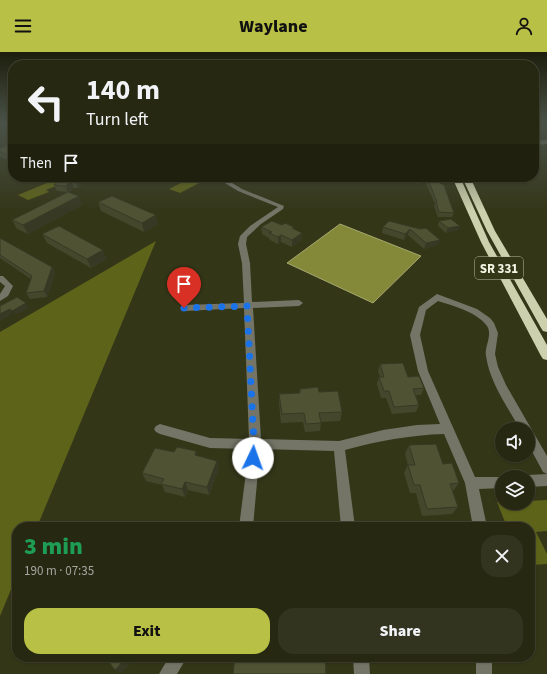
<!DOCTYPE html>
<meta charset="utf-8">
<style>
:root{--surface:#272812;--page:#333420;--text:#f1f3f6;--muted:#a4a69f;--line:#434432;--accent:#b9c046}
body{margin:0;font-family:"Source Sans 3",sans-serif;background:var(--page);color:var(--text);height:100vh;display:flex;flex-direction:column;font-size:15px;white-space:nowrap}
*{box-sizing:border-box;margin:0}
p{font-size:13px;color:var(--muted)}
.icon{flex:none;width:22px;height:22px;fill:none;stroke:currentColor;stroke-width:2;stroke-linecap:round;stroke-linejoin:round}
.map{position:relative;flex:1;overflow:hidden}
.panel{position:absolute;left:12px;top:470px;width:523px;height:140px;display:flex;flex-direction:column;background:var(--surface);border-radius:16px;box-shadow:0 1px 3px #0004,0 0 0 1px var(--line)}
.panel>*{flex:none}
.top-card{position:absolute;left:8px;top:8px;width:531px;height:122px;border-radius:16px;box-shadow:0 1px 3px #0004,0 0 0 1px var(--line);background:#272812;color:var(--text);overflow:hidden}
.tools{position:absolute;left:495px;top:370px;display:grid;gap:8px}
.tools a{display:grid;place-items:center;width:40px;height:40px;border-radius:50%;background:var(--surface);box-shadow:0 1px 3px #0004,0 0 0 1px var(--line);font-size:20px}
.pin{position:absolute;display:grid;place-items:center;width:34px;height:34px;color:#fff;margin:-41px -17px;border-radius:50% 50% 50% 0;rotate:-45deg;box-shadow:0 0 4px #0007}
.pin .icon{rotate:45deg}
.me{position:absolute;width:44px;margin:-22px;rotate:3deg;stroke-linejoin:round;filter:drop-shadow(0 0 3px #0008)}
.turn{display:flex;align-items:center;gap:14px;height:84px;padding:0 12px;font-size:18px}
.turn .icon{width:52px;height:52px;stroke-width:2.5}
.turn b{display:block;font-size:28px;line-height:34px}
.then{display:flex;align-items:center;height:38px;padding:0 12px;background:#0003;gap:8px;font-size:15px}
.round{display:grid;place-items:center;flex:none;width:42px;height:42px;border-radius:16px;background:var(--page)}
.summary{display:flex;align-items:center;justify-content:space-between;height:68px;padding:0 12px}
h1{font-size:24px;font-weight:800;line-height:30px;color:#1e9e55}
.primary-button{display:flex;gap:8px;margin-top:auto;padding:8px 12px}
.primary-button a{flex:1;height:46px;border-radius:16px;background:var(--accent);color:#111;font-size:16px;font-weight:800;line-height:46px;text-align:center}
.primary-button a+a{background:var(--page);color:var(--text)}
header{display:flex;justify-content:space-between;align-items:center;height:52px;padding:0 12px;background:var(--accent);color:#111;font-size:18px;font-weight:800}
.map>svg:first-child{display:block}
</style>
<header><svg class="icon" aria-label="menu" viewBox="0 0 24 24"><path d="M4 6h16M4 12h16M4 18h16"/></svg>Waylane<svg class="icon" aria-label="person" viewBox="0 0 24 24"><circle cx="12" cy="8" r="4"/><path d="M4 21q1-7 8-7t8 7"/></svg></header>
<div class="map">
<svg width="547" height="622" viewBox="0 0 547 622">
<rect width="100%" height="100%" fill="#343618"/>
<g fill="#5e631a">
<polygon points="59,126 66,130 46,138 49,140 28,148 18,143"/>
<polygon points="191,126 201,130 180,141 169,137"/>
<polygon points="156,189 37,475 17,475 17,523 0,564 0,280"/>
<polygon points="547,448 547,479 536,480 547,502 547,512 530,513 530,475 507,475 497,450 502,449 502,451 528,451 528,449"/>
</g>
<polygon fill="#84893a" stroke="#a5a96d" points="340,172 421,204 373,251 287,211"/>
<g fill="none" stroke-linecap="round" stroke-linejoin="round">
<g fill="#747567" fill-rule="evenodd">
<polygon points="547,88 547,92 534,93 534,89"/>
<path d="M220,126H224L242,137L284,154L283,157L261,172L247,185L246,192L250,211L252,250L299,248L303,251L299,254L253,256L261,387L339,389L383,378L417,373L440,372L418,319L410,283L419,255L437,242L477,257L490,266L494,271L498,281L495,302L498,315L506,333L547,404V422L543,420L528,392V377H520C507,354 490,331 486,304C484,295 493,283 487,274C477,260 454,254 438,249L426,258L420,283L428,319L475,425H504H502V436L479,437L487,475H473L465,431L444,382C410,383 378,389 345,398L355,475H341L334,399L260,397L253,475H239L249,397L210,396L160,382L156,380L154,377L156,374L160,372L210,386L249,387L244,256L184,259L180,256L184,253L244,251L242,211L238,192L240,184L250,174L278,155L238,139L220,128Z"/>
<polygon points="0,224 3,224 13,234 8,244 0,249 0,242 5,234 0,230"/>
<polygon points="547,422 547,434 528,435 528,425 524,425 528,423"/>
<polygon points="169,605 187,605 177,622 159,622"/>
<polygon points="353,605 369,605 370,622 354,622"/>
<rect x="476" y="605" width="16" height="17"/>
</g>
<polygon fill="#989a84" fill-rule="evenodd" points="213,125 229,125 222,129"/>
<g fill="#ccd0ad" fill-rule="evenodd">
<polygon points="452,125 460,125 489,190 547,293 547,308 543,307 541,304 481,190"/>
<polygon points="462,125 470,125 495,179 547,267 547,280 543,279 541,276 487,179"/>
</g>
</g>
<g fill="#44472c">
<polygon points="13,92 13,110 0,105 0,96"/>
<polygon points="64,125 84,125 85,129 78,136 74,136 69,140 82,153 28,182 17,177 12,168 68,140 57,139 54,133"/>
<polygon points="405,125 428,125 454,161 452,165 438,165 434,154 435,152 425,129 418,132"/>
<polygon points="98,150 158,172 144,180 101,159"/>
<polygon points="389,169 440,188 438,193 424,197 408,183 404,188 382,181 383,175"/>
<polygon points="439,169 458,178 446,181 438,174"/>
<polygon points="282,173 294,175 294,177 302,188 292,195 281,190 278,192 270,188 269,186 262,182 261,175"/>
<polygon points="42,182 107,207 91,216 47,191"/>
<polygon points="0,186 52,215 55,221 47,245 30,247 26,241 31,227 0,206"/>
<polygon points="380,312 408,325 424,336 421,343 416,343 419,353 416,360 392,362 386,346 381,346 377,332 379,325 380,325 378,319"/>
<polygon points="300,337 319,340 342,360 340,369 321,370 320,379 305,380 303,370 281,371 279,351 279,342 299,341"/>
<polygon points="409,393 443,412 459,431 453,439 458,455 452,462 422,464 416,441 410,441 404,421 408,413 405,402"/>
<polygon points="174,400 198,404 217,409 219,417 209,443 188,438 185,445 165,440 162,433 146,429 142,421"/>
</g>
<g fill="#373924">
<polygon points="80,125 84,125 85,129 78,136 76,130"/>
<polygon points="425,125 426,125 425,129 418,132 419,127"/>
<polygon points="71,129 74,136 68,141 66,134"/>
<polygon points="79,144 82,153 28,182 23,173"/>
<polygon points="156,163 158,172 144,180 142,171"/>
<polygon points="460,174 458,178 446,181 448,176"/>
<polygon points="410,177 408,183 404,188 405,182"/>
<polygon points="302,181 302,188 292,195 292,188"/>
<polygon points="281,183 281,190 278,192 278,185"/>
<polygon points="440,188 438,193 424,197 426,191"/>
<polygon points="103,198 107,207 91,216 87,207"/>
<polygon points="52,215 55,221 47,245 44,239"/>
<polygon points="26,251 29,256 15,263 12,259"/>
<polygon points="10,257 13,262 0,269 0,262"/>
<polygon points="196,399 199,408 195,403"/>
<polygon points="217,409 219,417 209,443 207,435"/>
<polygon points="185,430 188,438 185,445 182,437"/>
<polygon points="127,605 136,605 122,621 115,618"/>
</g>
<g fill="#4f5233" stroke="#373924">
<polygon points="13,92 13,105 0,100 0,96"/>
<polygon points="64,125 80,125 76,130 71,129 66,134 54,133"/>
<polygon points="414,125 425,125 419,127"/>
<polygon points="427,125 444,133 454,161 439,160 436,150 437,150"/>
<polygon points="68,140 79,144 23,173 12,168"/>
<polygon points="112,144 156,163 142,171 98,150"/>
<polygon points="451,167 460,174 448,176 439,169"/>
<polygon points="272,169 282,173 285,171 294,175 292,176 302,181 292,188 281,183 278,185 269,181 272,180 261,175"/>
<polygon points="389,169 420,177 426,176 440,188 426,191 410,177 405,182 383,175"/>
<polygon points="59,174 103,198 87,207 42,182"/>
<polygon points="0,186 52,215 44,239 26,241 32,224 0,203"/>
<polygon points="17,245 26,251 12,259 10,257 0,262 0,254"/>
<polygon points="403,311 408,325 419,324 424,336 413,337 419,353 394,355 389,339 384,339 379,325 384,325 380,312"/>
<polygon points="318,335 319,340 338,339 342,360 319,361 321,371 306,372 304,361 282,362 279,342 300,341 300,337"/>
<polygon points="436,392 443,412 452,411 459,431 450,432 458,455 427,457 420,433 414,433 408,413 415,413 409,393"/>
<polygon points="177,395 196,399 195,403 217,409 207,435 185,430 182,437 161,432 164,427 142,421 155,396 174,400"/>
<polygon points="105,605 127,605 115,618"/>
<polygon points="235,605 325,605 326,622 233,622"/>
</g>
<linearGradient id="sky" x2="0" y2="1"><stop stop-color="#1d1e0d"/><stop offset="0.45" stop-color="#4a5248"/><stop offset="1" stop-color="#4a5248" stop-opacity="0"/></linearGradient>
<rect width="547" height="159" fill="url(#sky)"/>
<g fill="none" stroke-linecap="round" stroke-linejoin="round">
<polyline stroke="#1a73e8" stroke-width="7" stroke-dasharray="0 12.6" points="184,256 247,254 254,392 253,406"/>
</g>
<g text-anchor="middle" stroke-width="3.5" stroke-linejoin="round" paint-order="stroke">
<rect fill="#343618" stroke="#babca6" stroke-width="1" x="475" y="205" width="48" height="22" rx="3"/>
<g font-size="13" font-weight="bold" fill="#f3f5e3">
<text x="499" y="221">SR 331</text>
</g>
</g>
</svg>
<div class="tools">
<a><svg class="icon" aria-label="sound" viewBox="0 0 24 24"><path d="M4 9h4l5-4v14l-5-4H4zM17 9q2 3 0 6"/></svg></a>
<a><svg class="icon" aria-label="layers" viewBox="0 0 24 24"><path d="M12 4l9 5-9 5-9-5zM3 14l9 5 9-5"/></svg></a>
</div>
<div class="pin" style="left:184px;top:256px;background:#d93025"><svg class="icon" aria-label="arrive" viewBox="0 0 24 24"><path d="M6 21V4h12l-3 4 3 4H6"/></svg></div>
<svg class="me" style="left:253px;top:406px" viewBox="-20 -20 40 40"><circle r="19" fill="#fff"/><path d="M0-13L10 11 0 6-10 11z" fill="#1a73e8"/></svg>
<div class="top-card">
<div class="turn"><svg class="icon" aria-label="left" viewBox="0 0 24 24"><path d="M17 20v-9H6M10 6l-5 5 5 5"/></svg><div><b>140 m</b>Turn left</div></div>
<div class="then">Then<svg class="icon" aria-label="arrive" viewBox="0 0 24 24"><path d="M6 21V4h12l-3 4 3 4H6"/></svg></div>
</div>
<section class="panel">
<div class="summary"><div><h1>3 min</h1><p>190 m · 07:35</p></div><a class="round"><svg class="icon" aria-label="close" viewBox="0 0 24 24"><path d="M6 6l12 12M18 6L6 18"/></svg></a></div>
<div class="primary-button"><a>Exit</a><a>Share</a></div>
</section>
</div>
